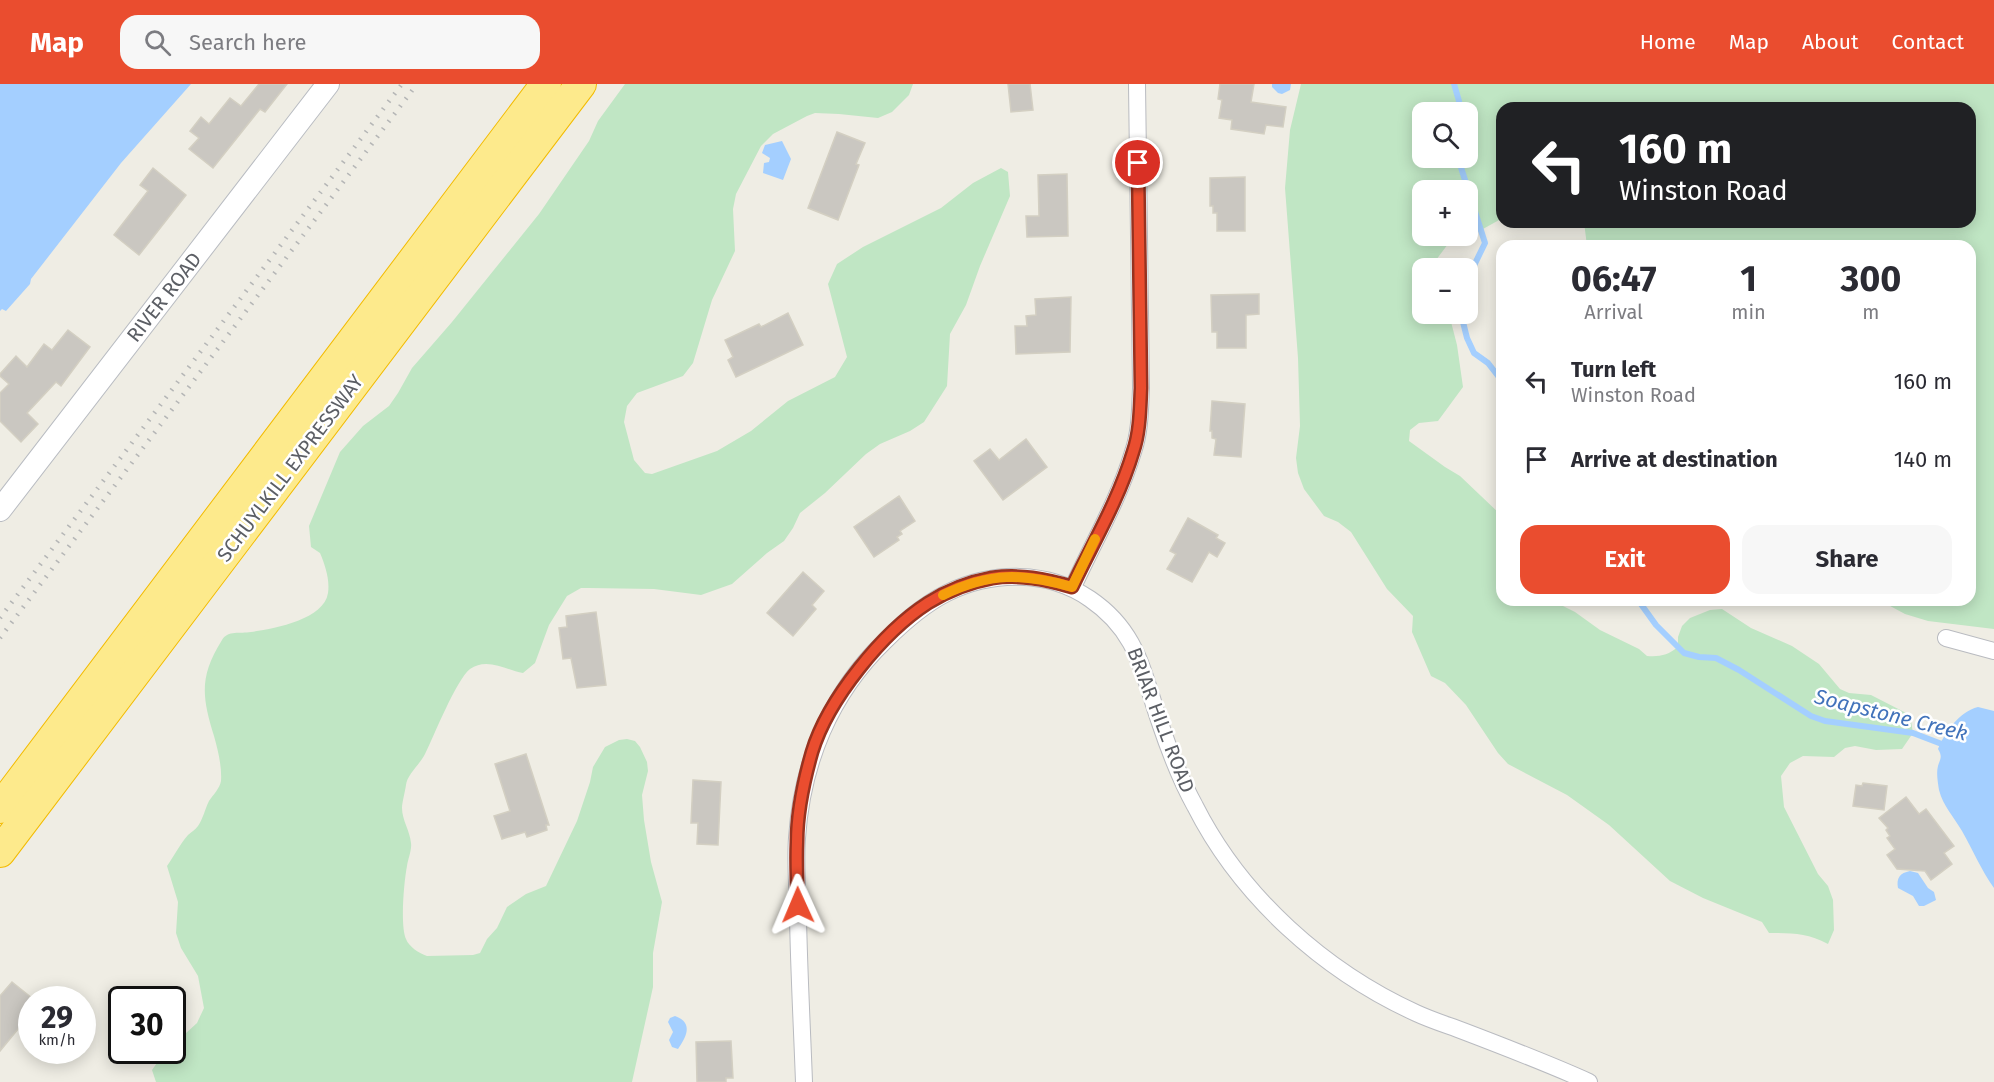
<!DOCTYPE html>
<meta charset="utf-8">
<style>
:root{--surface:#fff;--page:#f7f7f7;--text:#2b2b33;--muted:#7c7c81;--accent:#ea4d2f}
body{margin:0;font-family:"Fira Sans",sans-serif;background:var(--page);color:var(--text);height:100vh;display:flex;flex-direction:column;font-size:22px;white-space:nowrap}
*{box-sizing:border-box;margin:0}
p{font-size:20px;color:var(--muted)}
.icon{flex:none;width:33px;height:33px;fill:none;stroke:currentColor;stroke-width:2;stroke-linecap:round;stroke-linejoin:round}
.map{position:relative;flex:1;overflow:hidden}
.drawer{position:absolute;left:1496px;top:156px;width:480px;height:366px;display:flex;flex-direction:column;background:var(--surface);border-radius:18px;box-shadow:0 3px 15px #0003}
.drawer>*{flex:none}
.banner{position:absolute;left:1496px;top:18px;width:480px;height:126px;border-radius:18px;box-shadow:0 3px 15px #0003;background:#202124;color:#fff;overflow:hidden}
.controls{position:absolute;left:1412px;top:18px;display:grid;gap:12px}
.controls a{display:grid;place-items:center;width:66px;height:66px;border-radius:12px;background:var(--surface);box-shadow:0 3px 15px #0003;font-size:30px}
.speed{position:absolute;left:18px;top:902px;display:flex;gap:12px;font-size:30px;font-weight:700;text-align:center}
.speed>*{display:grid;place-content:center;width:78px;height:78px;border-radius:50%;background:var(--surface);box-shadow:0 3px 15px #0003;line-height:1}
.speed small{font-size:15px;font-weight:400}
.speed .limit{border:3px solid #111;border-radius:9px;background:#fff;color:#111}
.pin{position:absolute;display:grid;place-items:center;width:51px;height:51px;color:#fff;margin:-26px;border:3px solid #fff;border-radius:50%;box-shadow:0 2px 6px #0007}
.me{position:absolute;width:66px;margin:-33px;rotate:359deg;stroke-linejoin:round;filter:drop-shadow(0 0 4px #0008)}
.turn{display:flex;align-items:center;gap:21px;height:126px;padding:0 24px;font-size:27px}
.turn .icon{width:78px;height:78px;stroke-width:2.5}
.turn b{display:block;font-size:42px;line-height:51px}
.eta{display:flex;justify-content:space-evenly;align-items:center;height:102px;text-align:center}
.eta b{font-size:36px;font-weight:700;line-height:42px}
.action{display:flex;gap:12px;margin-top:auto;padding:12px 24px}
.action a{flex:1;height:69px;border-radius:18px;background:var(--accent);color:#fff;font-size:24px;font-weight:700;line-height:69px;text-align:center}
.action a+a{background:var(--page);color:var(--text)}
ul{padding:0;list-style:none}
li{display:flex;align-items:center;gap:18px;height:78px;padding:0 24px}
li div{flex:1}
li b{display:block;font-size:22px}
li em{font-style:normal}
header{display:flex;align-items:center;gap:36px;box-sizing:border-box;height:84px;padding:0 30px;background:var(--accent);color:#fff}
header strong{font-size:28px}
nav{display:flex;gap:33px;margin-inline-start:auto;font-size:21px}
.search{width:420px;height:54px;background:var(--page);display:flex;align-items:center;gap:15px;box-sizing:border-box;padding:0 21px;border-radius:18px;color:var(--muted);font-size:22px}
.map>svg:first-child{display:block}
</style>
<header>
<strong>Map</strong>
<div class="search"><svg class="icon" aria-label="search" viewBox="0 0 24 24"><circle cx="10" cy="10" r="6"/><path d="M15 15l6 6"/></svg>Search here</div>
<nav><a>Home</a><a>Map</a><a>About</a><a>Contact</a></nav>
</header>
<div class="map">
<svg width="1994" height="998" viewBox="0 0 1994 998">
<rect width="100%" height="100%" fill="#efede4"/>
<g fill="#c0e6c4" fill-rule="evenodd">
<path d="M625,0H913L909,11L892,28L878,34L839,30L815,29L807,32L773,50L761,62L736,110L733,125L735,167L712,216L693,279L683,292L637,309L627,322L624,338L634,376L645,389L652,390L717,367L751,347L788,317L835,293L847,273L828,200L837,180L863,163L941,124L973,99L1001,84L1008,88L1010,112L980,182L966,221L950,250L947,302L924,338L910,347L880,360L866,370L825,409L800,429L793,444L784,457L767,469L732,500L701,511L654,505L589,504H581L567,512L549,541L535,579L523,589C506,586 487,573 470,585C456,596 434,652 425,670C420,680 407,691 406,701C405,708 402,719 402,724C402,736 410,747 411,759C412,766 408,775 407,782C404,797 400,842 406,855C409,863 419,869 427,872L473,871L480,869L487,855L497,844L507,823L526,810L546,802L577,737L590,698L593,683L605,663L619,656L627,655L635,657L640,663L647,678L648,687L642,711L644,736L651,778L662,818L653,869V903L632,998H156L152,986L166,966H172L173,961L197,939L204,924L198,892L181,864L176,849L178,818L167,782C174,772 180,760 188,751C191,748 195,746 198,742C203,735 205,725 209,717C213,711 220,704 221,697C222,683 218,666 214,652C202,613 199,593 222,556C228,546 240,550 251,548C272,545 324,536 328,509C330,495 325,481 320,469L311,463L309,442L340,368L363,342L389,322L398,309L412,284L452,238L539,130L589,57L598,37Z"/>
<path d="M1301,0H1994V545L1928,537L1905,530L1879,516H1970V162H1587L1584,138H1970V24H1502L1501,135L1463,156L1448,160L1436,176L1434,184H1422V230H1449L1457,261L1463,303L1438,337L1419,339L1410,346L1409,357L1445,383L1460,392L1501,431L1502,516H1551L1575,528L1600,546L1639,565L1647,572C1660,573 1668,571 1678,563V553L1682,542L1690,534L1710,526L1722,525L1751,544L1792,562L1819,580L1840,605L1849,609L1871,611L1910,631L1913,649L1902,665L1876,666L1855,662L1845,664L1834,673L1803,672L1790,679L1781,692L1784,723L1818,790L1828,802L1833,816L1834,846L1828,860C1807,849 1792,849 1769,849L1762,838L1703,814L1670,797L1609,741L1567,711L1508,680L1498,669L1466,621L1445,599L1431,592L1412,548L1413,532L1387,505L1351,448L1338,438L1324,432L1304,405L1298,389L1296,374L1300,342L1298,274L1285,104L1290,46ZM1422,28H1467V74H1422ZM1422,106H1467V152H1422Z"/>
</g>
<g fill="#a4cfff">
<polygon points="0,0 191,0 121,79 31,195 30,200 6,227 2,225 0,227"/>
<polygon points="1272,0 1291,0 1290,6 1282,10 1278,9 1272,3"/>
<polygon points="782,57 791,75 783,96 763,89 764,79 769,78 770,74 762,69 765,61"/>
<path d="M1978,623L1994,627V804C1981,786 1973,766 1962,747C1954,733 1943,722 1939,706C1938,699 1936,689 1938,682C1940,675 1943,673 1938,665C1945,648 1959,628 1978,623Z"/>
<path d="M1910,787L1918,789L1928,804L1934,808L1936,816L1924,822H1919L1913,812L1898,804C1896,794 1900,789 1910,787Z"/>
<path d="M675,932C695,939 685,955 678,965L672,963L669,956L673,948L668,938L670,934Z"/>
</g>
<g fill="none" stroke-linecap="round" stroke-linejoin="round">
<g stroke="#a4cfff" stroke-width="6">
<polyline points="1454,0 1459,17 1458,28"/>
<polyline points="1458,74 1485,159 1467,196"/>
<polyline points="1461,230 1467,254 1474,269 1488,279 1502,297"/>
<polyline points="1638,516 1656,541 1684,569 1699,573 1716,574 1739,586 1811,632 1825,637 1913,649 1947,662"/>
</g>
</g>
<g fill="#cac7c1" stroke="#d3cfc2" stroke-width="1.5">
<polygon points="259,0 287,0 265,28 260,25 213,84 189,65 199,54 190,47 201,33 209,40 230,14 241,22"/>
<polygon points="1008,0 1030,0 1033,26 1011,28"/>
<polygon points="1220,0 1254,0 1251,18 1286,23 1283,43 1266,41 1264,50 1231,45 1232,36 1219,34 1222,16 1218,15"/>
<polygon points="837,48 865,59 856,80 859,81 838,136 808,124"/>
<polygon points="153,84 186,111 139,171 114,151 148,107 140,101"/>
<polygon points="1067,90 1068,152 1027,153 1026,132 1039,132 1038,91"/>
<polygon points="1245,93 1245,147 1217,147 1217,129 1213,129 1213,122 1210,122 1210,94"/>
<polygon points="1259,210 1259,230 1246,231 1246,264 1217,264 1217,248 1212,248 1211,211"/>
<polygon points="1071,213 1070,268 1016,270 1015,242 1027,242 1026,232 1036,231 1035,215"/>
<polygon points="788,229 803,261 736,293 728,276 733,273 725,256 759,240 761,243"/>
<polygon points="68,246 90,263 61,302 56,298 27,329 38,340 21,358 0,337 0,309 9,300 0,292 0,290 16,272 27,283 44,260 52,266"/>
<polygon points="1212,317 1245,320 1241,373 1214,371 1216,355 1212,354 1212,347 1210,347"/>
<polygon points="1026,355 1047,383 1003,416 974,377 990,365 999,376"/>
<polygon points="899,412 915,437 900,447 902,450 897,453 899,456 874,473 854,443"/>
<polygon points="1188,434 1218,451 1216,454 1225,459 1217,473 1209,468 1192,498 1167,485 1176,470 1170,467"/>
<polygon points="803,488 824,507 812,521 816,525 793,552 767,529"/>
<polygon points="596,528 606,601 577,604 571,574 563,575 559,544 567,543 566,532"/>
<polygon points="526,670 549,741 546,741 547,746 527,753 525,748 502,755 494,732 510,727 495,680"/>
<polygon points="693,696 721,698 718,761 697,760 698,739 691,739"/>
<polygon points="1863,699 1887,702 1884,726 1853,722 1856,701 1862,702"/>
<polygon points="1906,713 1919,730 1926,725 1954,762 1944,769 1952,780 1931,796 1925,787 1897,785 1887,771 1895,765 1887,754 1890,752 1886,746 1888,744 1879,734"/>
<polygon points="12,898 32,914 32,928 0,967 0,912"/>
<polygon points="731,957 733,994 726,994 726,998 697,998 696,958"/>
</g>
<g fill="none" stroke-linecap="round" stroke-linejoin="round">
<g stroke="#b9bbc0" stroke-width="18">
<g id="street">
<path d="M1073,503C1093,459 1119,415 1133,368C1140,348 1140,326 1141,304L1137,0"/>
<polyline points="1946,554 1994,567"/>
<path d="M804,998C802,943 799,888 798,833C798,807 795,780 797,754C802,679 830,610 885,557C904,538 923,521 947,509C992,487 1048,486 1090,515C1137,547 1142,586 1159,636C1169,666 1180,695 1195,722C1241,813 1324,887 1416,929C1431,936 1447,941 1463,947C1505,963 1547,979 1589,998"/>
</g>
</g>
<g stroke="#b9bcc2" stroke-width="24">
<polyline id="secondary" points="0,426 328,0"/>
</g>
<g stroke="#f3bb00" stroke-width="32">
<g id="highway">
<polyline points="0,724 546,0"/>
<polyline points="0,768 581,0"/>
</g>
</g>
<use href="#street" stroke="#fff" stroke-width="16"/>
<use href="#secondary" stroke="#fff" stroke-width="22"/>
<use href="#highway" stroke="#fdea8c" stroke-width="30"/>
<g stroke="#b5b6b6" stroke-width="4.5" stroke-dasharray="1.5 8" stroke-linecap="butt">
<polyline points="0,534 402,0"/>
<polyline points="0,554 417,0"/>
</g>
</g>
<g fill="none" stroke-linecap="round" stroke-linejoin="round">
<g stroke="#98321f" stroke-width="15">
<path id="route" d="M798,821C797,800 796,779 797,758C797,728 804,696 812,668C828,615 883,548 928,519C947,507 970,498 992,494C1020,490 1045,495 1072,503C1093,459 1119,415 1133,368C1140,348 1140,325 1141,304L1138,79"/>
</g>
<use href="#route" stroke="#ea4d2f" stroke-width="10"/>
<path stroke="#f59e0b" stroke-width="10" d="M943,511C990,488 1023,489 1072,503L1095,455"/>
</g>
<g text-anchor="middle" stroke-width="5" stroke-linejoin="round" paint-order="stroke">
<g font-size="20" fill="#5c5f65" stroke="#fff">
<text transform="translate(164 213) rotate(-52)" y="7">RIVER ROAD</text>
<text transform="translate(290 384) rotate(-53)" y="7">SCHUYLKILL EXPRESSWAY</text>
<text transform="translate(1161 636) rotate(69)" y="7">BRIAR HILL ROAD</text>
</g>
<g font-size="21" font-style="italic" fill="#4273bb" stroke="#fff">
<text transform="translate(1891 631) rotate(14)" y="7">Soapstone Creek</text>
</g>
</g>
</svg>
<div class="controls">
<a><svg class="icon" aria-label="search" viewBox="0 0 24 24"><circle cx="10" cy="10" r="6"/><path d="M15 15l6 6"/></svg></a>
<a>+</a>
<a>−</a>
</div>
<div class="speed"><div>29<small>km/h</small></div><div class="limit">30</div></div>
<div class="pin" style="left:1138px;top:79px;background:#d93025"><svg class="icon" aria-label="arrive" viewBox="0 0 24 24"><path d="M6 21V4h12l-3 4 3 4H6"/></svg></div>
<svg class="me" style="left:798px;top:821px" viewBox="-20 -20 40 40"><path d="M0-17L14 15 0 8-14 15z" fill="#ea4d2f" stroke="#fff" stroke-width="4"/></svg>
<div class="banner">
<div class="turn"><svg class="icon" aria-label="left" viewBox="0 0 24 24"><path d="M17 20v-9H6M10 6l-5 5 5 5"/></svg><div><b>160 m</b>Winston Road</div></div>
</div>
<section class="drawer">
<div class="eta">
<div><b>06:47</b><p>Arrival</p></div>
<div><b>1</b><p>min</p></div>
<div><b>300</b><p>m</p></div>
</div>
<ul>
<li><svg class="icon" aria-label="left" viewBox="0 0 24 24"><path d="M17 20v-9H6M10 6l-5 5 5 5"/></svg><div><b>Turn left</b><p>Winston Road</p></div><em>160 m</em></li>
<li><svg class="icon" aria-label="arrive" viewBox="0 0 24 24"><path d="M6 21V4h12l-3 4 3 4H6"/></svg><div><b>Arrive at destination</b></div><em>140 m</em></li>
</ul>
<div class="action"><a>Exit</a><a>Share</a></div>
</section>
</div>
